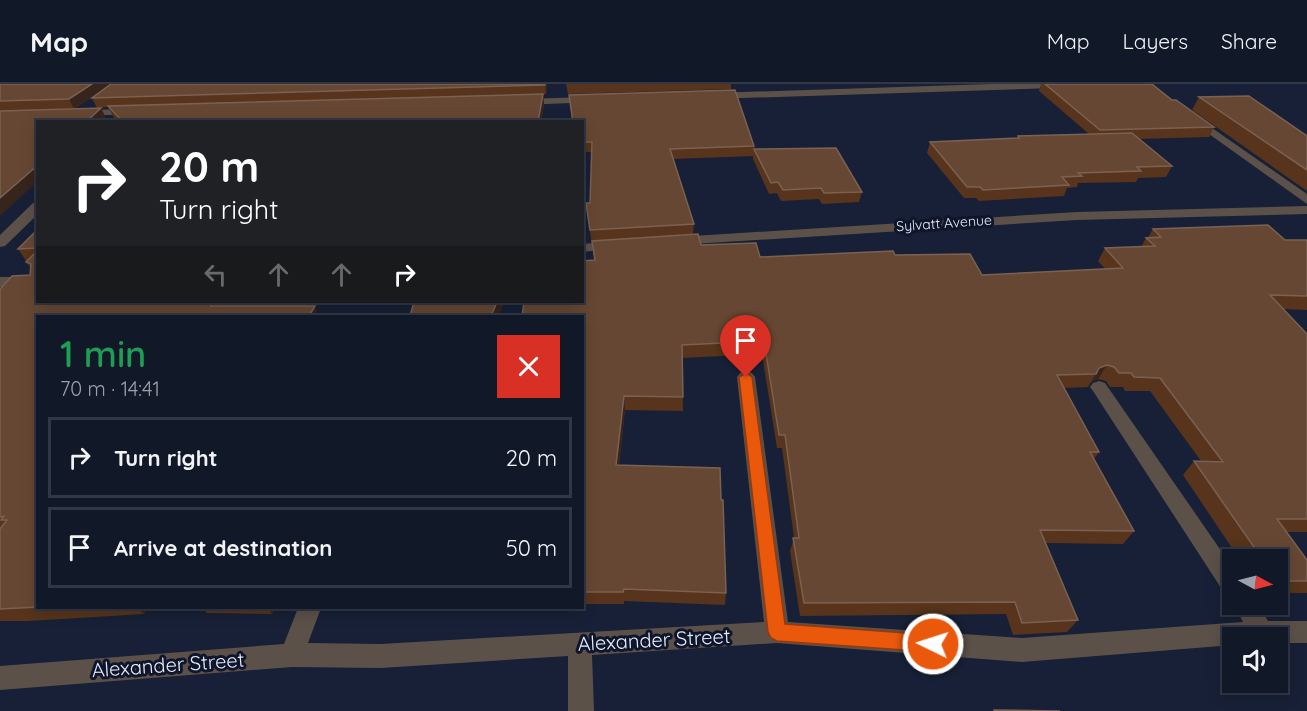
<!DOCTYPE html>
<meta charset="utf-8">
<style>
:root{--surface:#111828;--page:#1e2534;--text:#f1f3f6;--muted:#9ca0a8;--line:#303745}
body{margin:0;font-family:Quicksand,sans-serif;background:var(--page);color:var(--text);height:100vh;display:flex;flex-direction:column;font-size:22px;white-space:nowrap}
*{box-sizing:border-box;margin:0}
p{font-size:20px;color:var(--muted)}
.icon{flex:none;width:33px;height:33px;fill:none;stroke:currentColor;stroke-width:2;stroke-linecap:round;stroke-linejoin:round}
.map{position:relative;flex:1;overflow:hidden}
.sheet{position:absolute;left:36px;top:231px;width:548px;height:294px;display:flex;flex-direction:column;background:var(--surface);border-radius:0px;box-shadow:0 3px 15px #0003,0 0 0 2px var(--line)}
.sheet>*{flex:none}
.hud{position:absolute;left:36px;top:36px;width:548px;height:183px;border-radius:0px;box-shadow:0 3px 15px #0003,0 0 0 2px var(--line);background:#202124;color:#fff;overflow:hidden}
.needle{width:39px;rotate:97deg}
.fabs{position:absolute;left:1222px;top:465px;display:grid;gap:12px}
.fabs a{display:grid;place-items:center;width:66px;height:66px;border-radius:0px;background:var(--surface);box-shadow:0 3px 15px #0003,0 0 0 2px var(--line);font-size:30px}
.pin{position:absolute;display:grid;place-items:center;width:51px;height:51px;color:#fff;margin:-62px -26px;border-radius:50% 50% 50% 0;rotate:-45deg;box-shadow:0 0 6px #0007}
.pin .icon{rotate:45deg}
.me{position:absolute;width:66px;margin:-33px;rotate:274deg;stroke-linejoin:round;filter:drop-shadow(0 0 4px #0008)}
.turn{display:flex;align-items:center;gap:21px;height:126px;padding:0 24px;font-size:27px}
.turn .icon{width:78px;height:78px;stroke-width:2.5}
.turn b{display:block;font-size:42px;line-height:51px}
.lanes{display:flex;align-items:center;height:57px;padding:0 24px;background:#0003;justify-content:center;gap:30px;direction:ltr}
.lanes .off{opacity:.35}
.round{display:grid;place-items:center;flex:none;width:63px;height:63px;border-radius:0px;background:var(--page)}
.overview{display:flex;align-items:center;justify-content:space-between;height:102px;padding:0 24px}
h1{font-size:36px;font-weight:600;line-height:45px;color:#1e9e55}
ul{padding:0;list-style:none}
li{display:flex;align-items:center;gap:18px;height:81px;margin:0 12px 9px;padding:0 12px;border:3px solid var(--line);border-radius:0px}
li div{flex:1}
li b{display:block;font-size:22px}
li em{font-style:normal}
header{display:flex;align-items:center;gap:36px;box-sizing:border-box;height:84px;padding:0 30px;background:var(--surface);border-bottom:2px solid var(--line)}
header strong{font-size:28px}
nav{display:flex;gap:33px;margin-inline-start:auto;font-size:21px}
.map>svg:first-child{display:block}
</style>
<header>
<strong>Map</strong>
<nav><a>Map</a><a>Layers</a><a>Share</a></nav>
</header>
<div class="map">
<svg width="1307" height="627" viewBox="0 0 1307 627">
<rect width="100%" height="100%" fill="#172036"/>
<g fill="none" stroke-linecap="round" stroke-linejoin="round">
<g fill="#5c5149" fill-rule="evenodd">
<polygon points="991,0 1091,0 1086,3 713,15 708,12 713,9"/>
<polygon points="592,13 596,14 596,18 521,21 516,18 521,15"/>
<polygon points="136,25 140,26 140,30 80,32 75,29 80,26"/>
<polygon points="1192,30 1307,110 1307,120 1188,35 1187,33"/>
<polygon points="38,118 38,130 5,162 0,163 0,151 33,119"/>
<polygon points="1307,122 1307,130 1077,136 677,161 670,157 677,153 1077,128"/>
<polygon points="616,157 623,161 621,164 582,168 582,160"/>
<rect x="0" y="193" width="38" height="10"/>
<polygon points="746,287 752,289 755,293 788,538 1022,554 1243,538 1234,520 1258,520 1268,537 1307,537 1307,559 1278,559 1278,554 1233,554 1233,561 1022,578 777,559 592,571 594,627 568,627 568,572 381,584 292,583 0,606 0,582 284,560 298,524 321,524 308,559 381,560 764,538 737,293 740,289"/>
<polygon points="1099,297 1105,299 1233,484 1233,513 1225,510 1093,307 1090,303 1093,299"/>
</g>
</g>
<g fill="#57341b">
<polygon points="0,0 111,0 74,25 0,27"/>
<polygon points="111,0 547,0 546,10 543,11 544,21 541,38 117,38 114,34 108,23 97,24 92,14"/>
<polygon points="566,0 731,0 731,5 568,10"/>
<polygon points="1041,0 1151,0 1172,16 1214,43 1209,53 1139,55 1172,82 1166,93 1138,94 1136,98 1078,99 1077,103 1067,104 1064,112 979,117 976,114 964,114 927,69 930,58 1017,54 1018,52 1089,50 1039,7"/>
<polygon points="569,11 754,62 754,65 862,108 859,118 822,120 819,115 781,117 777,109 769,110 753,75 753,72 673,75 694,140 693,150 701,161 760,173 895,171 982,191 1105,185 1098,177 1105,164 1141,163 1146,154 1148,153 1153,145 1285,156 1307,156 1307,226 1283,225 1307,250 1307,448 1287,448 1307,476 1307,509 1278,509 1278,476 1240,476 1183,391 1194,377 1201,377 1150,307 1125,307 1123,303 1110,303 1106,297 1098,295 1091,298 1088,303 1064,304 1099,368 1094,375 1134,447 1123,460 1046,459 1078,536 1067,548 1013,551 1006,530 800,532 790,467 794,454 782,364 777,364 762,270 682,274 683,327 625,326 619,381 721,416 726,509 725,521 624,517 624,520 582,520 582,232 524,218 582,218 594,176 586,119 590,119 592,68 582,68 582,38 572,38"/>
<polygon points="1199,13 1307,52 1307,107 1192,26"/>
<polygon points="38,145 38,218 227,218 225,222 38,232 38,524 275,524 272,530 207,529 202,524 147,524 144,530 28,537 0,537 0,205 30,191 30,183 18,165"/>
<polygon points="388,524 484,524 483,527 388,525"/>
</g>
<g fill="#37241c">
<polygon points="92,0 111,0 74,25 69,15"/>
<polygon points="545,0 547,0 546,10"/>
<polygon points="543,10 544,21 541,38 538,38"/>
<polygon points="101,24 106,34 102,38 86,38"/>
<polygon points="38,81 38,97 0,132 0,114"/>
<polygon points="213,218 227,218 220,232 211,222"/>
<polygon points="497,218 504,218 499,232 491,232"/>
<polygon points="315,222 319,232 309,232"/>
<polygon points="1107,281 1098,295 1091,298 1099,284"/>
<polygon points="624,312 625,326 617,394 616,381"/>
<polygon points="137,524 147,524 144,530"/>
<polygon points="267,524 275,524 272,530"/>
</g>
<g fill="#664733" stroke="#7a6152" stroke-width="1.5">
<polygon points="0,0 92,0 69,15 0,17"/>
<polygon points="111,0 545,0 545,1 92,14"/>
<polygon points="1045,0 1151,0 1153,1 1172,16 1176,16 1214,43 1100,46"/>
<polygon points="735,6 754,62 670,65 694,140 590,146 586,119 590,119 592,58 582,58 582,38 573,38 569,11"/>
<polygon points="543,10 538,38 123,38 108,22"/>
<polygon points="1249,12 1307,52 1307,86 1199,13"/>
<polygon points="101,24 86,38 38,38 38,81 0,114 0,27"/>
<polygon points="1132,49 1172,82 1137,83 1141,87 1078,89 1082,92 1062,93 1069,101 983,106 980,103 967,103 930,58 1019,54 1018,52"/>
<polygon points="836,64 862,108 824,109 821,104 783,106 778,98 771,99 754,65"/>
<polygon points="1268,141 1285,156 1307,156 1307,212 1270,211 1307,250 1307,435 1277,435 1307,476 1307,497 1278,497 1278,476 1263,476 1194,377 1223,378 1160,294 1134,293 1131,289 1119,289 1114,283 1107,281 1099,284 1096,290 1057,291 1099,368 1090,368 1134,447 1040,446 1078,536 1022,539 1015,518 804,519 793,454 799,454 785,351 779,351 764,257 682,261 683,313 624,312 616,381 720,384 721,416 723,416 726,509 624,505 623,508 582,508 582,232 522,232 524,218 582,218 582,177 595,176 592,157 698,150 701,161 756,159 760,173 893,167 895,171 970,170 982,191 1123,184 1105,164 1155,162 1146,154 1161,153 1153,145"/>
<polygon points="38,145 38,164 18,165"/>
<polygon points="38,166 38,218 213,218 211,222 315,222 309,232 38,232 38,523 0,525 0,445 7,436 1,436 4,432 0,433 0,205 12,192 30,191 31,180 26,178"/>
<polygon points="414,218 497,218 491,232 410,232"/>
<polygon points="994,626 1060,627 994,627"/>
</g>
<polygon fill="#ea580c" stroke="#983908" stroke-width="1.5" points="746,289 752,293 785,540 933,551 939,553 942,560 939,566 933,568 777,557 771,554 768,548 739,293"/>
<g text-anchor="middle" stroke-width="6" stroke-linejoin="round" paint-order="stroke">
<g font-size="14" fill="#e4ebfa" stroke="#0f162c">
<text transform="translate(944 139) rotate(-4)" y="5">Sylvatt Avenue</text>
</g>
<g font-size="20" fill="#e4ebfa" stroke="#0f162c">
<text transform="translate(654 556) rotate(-3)" y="7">Alexander Street</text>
<text transform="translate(168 581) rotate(-4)" y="7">Alexander Street</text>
</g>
</g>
</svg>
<div class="fabs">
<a><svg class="needle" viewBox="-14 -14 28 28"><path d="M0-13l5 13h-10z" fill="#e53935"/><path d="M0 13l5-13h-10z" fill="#9ca0a8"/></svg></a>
<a><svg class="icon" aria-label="sound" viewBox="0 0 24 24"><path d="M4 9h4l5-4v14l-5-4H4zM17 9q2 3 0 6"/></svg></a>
</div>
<div class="pin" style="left:746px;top:293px;background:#d93025"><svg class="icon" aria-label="arrive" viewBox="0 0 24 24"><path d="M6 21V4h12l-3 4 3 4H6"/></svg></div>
<svg class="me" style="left:933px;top:560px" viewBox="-20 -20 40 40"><circle r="17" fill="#ea580c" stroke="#fff" stroke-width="3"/><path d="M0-11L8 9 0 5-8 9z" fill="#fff"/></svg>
<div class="hud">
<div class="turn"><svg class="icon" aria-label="right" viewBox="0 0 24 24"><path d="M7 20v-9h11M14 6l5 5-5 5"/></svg><div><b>20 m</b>Turn right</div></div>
<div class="lanes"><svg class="icon off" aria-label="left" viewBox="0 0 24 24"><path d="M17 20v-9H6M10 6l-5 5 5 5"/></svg><svg class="icon off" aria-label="ahead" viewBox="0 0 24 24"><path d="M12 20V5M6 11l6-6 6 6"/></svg><svg class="icon off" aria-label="ahead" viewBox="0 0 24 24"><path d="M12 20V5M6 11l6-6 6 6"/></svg><svg class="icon" aria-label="right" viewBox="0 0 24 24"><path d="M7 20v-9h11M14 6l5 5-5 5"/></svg></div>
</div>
<section class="sheet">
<div class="overview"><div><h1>1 min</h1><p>70 m · 14:41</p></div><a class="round" style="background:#d93025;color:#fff"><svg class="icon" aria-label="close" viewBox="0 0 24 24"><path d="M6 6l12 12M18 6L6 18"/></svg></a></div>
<ul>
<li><svg class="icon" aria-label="right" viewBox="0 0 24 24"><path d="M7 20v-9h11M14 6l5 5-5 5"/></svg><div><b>Turn right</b></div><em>20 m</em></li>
<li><svg class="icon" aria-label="arrive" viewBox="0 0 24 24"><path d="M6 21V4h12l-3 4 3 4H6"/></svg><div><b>Arrive at destination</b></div><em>50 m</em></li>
</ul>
</section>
</div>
